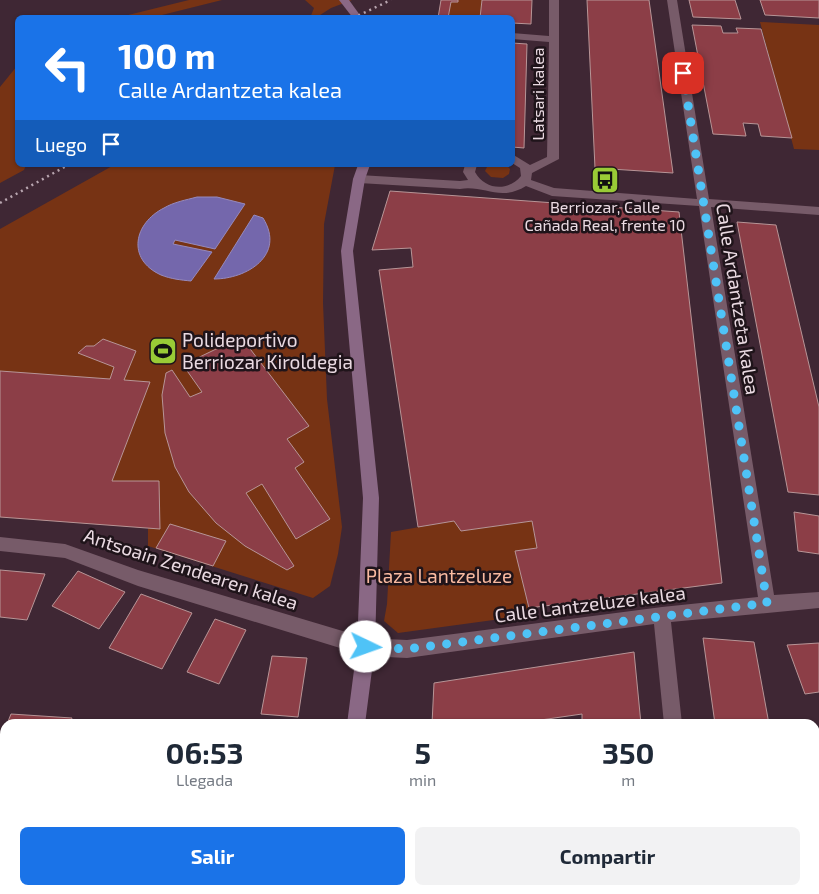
<!DOCTYPE html>
<html lang="es">
<meta charset="utf-8">
<style>
:root{--surface:#fff;--page:#f2f2f3;--text:#1f2937;--muted:#747a83;--accent:#1a73e8}
body{margin:0;font-family:"Exo 2",sans-serif;background:var(--page);color:var(--text);height:100vh;display:flex;flex-direction:column;font-size:19px;white-space:nowrap}
*{box-sizing:border-box;margin:0}
p{font-size:16px;color:var(--muted)}
.icon{flex:none;width:28px;height:28px;fill:none;stroke:currentColor;stroke-width:2;stroke-linecap:round;stroke-linejoin:round}
.map{position:relative;flex:1;overflow:hidden}
.panel{position:absolute;left:0px;top:719px;width:820px;height:176px;display:flex;flex-direction:column;background:var(--surface);border-radius:15px 15px 0 0;box-shadow:0 1px 4px #0004}
.panel>*{flex:none}
.hud{position:absolute;left:15px;top:15px;width:500px;height:152px;border-radius:8px;box-shadow:0 1px 4px #0004;background:#1a73e8;color:#fff;overflow:hidden}
.pin{position:absolute;display:grid;place-items:center;width:42px;height:42px;color:#fff;margin:-21px;border-radius:10px;box-shadow:0 2px 8px #0006}
.me{position:absolute;width:55px;margin:-28px;rotate:93deg;stroke-linejoin:round;filter:drop-shadow(0 0 4px #0008)}
.turn{display:flex;align-items:center;gap:18px;height:105px;padding:0 20px;font-size:22px}
.turn .icon{width:65px;height:65px;stroke-width:2.5}
.turn b{display:block;font-size:35px;line-height:42px}
.then{display:flex;align-items:center;height:48px;padding:0 20px;background:#0003;gap:10px;font-size:19px}
.eta{display:flex;justify-content:space-evenly;align-items:center;height:85px;text-align:center}
.eta b{font-size:30px;font-weight:700;line-height:35px}
.primary-button{display:flex;gap:10px;margin-top:auto;padding:10px 20px}
.primary-button a{flex:1;height:58px;border-radius:8px;background:var(--accent);color:#fff;font-size:20px;font-weight:700;line-height:58px;text-align:center}
.primary-button a+a{background:var(--page);color:var(--text)}
.map>svg:first-child{display:block}
</style>
<div class="map">
<svg width="819" height="894" viewBox="0 0 819 894">
<rect width="100%" height="100%" fill="#3f2734"/>
<g fill="#773314">
<polygon points="189,0 222,0 154,17 120,17"/>
<polygon points="305,0 352,0 331,8 317,17 310,18 314,8"/>
<polygon points="458,0 482,0 480,17 448,18 451,2 458,2"/>
<polygon points="760,22 819,25 819,150 794,149"/>
<polygon points="17,66 18,165 26,165 24,170 0,183 0,87"/>
<polygon points="114,165 335,165 324,224 323,303 327,399 342,527 338,554 330,586 313,598 148,546 148,528 0,517 0,229"/>
<polygon points="488,165 506,165 510,169 509,174 503,178 491,177 485,171"/>
<polygon points="454,521 461,531 532,521 537,548 516,551 530,615 398,633 384,621 387,604 391,532"/>
</g>
<g fill="#7467ac" stroke="#978abc">
<path d="M197,197H217L245,204L215,249L175,240L173,244L212,252L191,281C181,280 171,279 161,275C126,259 134,223 164,208C174,202 186,200 197,197Z"/>
<path d="M254,215L263,218C286,255 247,279 214,279Z"/>
</g>
<g fill="#8c3e47" stroke="#b79597">
<polygon points="441,0 458,0 458,2 451,2 448,18 438,18"/>
<polygon points="482,0 532,0 531,24 512,23 512,18 480,18"/>
<polygon points="587,0 649,0 673,173 595,168"/>
<polygon points="689,0 735,0 741,19 693,17"/>
<polygon points="760,0 819,0 819,18 765,15"/>
<polygon points="692,25 721,26 723,33 738,33 736,28 761,29 792,138 761,136 758,124 743,123 746,136 713,134"/>
<polygon points="512,43 527,44 524,148 512,147"/>
<polygon points="390,191 679,212 722,583 529,608 515,551 537,548 532,521 461,531 454,521 418,527 379,270 413,267 411,248 372,250"/>
<polygon points="737,222 776,225 819,407 819,495 788,492"/>
<polygon points="241,337 309,426 287,439 304,462 295,468 330,519 296,539 262,484 246,493 294,566 287,570 245,546 216,523 189,492 175,467 165,433 162,395 166,373 172,370 190,397 202,392 183,365"/>
<polygon points="103,339 136,351 124,380 150,382 112,481 159,481 160,529 0,517 0,371 110,379 114,367 78,353 86,346 94,346"/>
<polygon points="794,512 819,516 819,554 798,551"/>
<polygon points="170,524 226,541 213,566 156,548"/>
<polygon points="0,570 45,574 27,620 0,617"/>
<polygon points="78,571 125,592 99,629 52,606"/>
<polygon points="141,594 192,613 162,669 109,648"/>
<polygon points="215,619 246,630 219,684 187,672"/>
<polygon points="703,638 754,642 769,724 715,724"/>
<polygon points="819,643 819,692 805,694 787,645"/>
<polygon points="634,652 641,724 582,724 582,714 513,724 432,724 434,683"/>
<polygon points="272,656 307,658 298,717 261,714"/>
<polygon points="11,714 72,718 70,724 7,724"/>
<polygon points="96,720 129,724 95,724"/>
<polygon points="5,730 5,765 0,764 0,744"/>
<polygon points="0,839 5,840 5,890 50,890 49,894 0,894"/>
</g>
<g fill="none" stroke-linecap="round" stroke-linejoin="round">
<g fill="#775b69" fill-rule="evenodd">
<path d="M549,0H559V159L532,173L531,180L554,188L697,199L667,0H677L709,199L819,207V215L711,207L774,595L819,592V608L671,622L682,724H664L654,624L407,658L366,656L138,586L65,558L0,551V537L65,544L138,570L366,638L407,640L662,607L758,597L699,206L552,196L526,186C500,202 485,185 460,189L359,183L353,179L359,175L460,181L468,180L463,172L465,165H477L475,172C485,190 508,192 521,176L520,168L512,163V154L530,165L547,157L549,42L512,39V33L549,36Z"/>
<rect x="0" y="799" width="5" height="20"/>
<polygon points="815,880 819,881 819,894 805,894 804,890 815,890"/>
<polygon points="680,890 700,890 701,894 681,894"/>
</g>
<g fill="#8a6885" fill-rule="evenodd">
<polygon points="339,0 349,0 362,18 353,18"/>
<polygon points="358,165 370,165 365,179 353,251 379,498 375,647 365,724 347,724 357,647 363,498 341,251 353,179"/>
<polygon points="325,890 345,890 344,894 324,894"/>
</g>
<g stroke="#b9a6b0" stroke-width="2.5" stroke-dasharray="2 4" stroke-linecap="butt">
<polyline points="353,18 391,0"/>
<polyline points="0,203 68,165"/>
</g>
</g>
<g fill="none" stroke-linecap="round" stroke-linejoin="round">
<polyline stroke="#4fc3f7" stroke-width="9" stroke-dasharray="0 16.2" points="366,647 407,649 767,603 683,73"/>
</g>
<defs>
<g id="bus-square" transform="scale(1.4375)"><rect x="-9" y="-9" width="18" height="18" rx="4" fill="#99cb36" stroke="#1f141a"/><path d="M-5-6H5V4H4V6H2V4H-2V6H-4V4H-5ZM-3.5-4V0h7V-4ZM-3.5 1.2v1.5H-2V1.2ZM2 1.2v1.5H3.5V1.2Z" fill="#111"/></g>
<g id="stadium-square" transform="scale(1.4375)"><rect x="-9" y="-9" width="18" height="18" rx="4" fill="#99cb36" stroke="#1f141a"/><path d="M0-5a6.5 5 0 1 0 0 10a6.5 5 0 1 0 0-10ZM-3.5-1.8h7v3.6h-7Z" fill="#111"/></g>
</defs>
<g fill-rule="evenodd">
<use href="#bus-square" x="605" y="180"/>
<use href="#stadium-square" x="163" y="351"/>
</g>
<g text-anchor="middle" stroke-width="5" stroke-linejoin="round" paint-order="stroke">
<g font-size="16" fill="#eadae2" stroke="#1f141a">
<text transform="translate(538 94) rotate(-90)" y="6">Latsari kalea</text>
</g>
<g font-size="16" fill="#eadae2" stroke="#1f141a">
<text x="605" y="213">Berriozar, Calle<tspan x="605" dy="18">Cañada Real, frente 10</tspan></text>
</g>
<g font-size="19" fill="#eadae2" stroke="#1f141a">
<text transform="translate(738 299) rotate(81)" y="7">Calle Ardantzeta kalea</text>
<text transform="translate(191 569) rotate(18)" y="7">Antsoain Zendearen kalea</text>
<text transform="translate(590 604) rotate(-7)" y="7">Calle Lantzeluze kalea</text>
</g>
<g font-size="19" fill="#eadae2" stroke="#1f141a" text-anchor="start">
<text x="182" y="347">Polideportivo<tspan x="182" dy="22">Berriozar Kiroldegia</tspan></text>
</g>
<g font-size="19" fill="#f9baa0" stroke="#1f141a">
<text x="439" y="583">Plaza Lantzeluze</text>
</g>
</g>
</svg>
<div class="pin" style="left:683px;top:73px;background:#d93025"><svg class="icon" aria-label="arrive" viewBox="0 0 24 24"><path d="M6 21V4h12l-3 4 3 4H6"/></svg></div>
<svg class="me" style="left:366px;top:647px" viewBox="-20 -20 40 40"><circle r="19" fill="#fff"/><path d="M0-13L10 11 0 6-10 11z" fill="#4fc3f7"/></svg>
<div class="hud">
<div class="turn"><svg class="icon" aria-label="left" viewBox="0 0 24 24"><path d="M17 20v-9H6M10 6l-5 5 5 5"/></svg><div><b>100 m</b>Calle Ardantzeta kalea</div></div>
<div class="then">Luego<svg class="icon" aria-label="arrive" viewBox="0 0 24 24"><path d="M6 21V4h12l-3 4 3 4H6"/></svg></div>
</div>
<section class="panel">
<div class="eta">
<div><b>06:53</b><p>Llegada</p></div>
<div><b>5</b><p>min</p></div>
<div><b>350</b><p>m</p></div>
</div>
<div class="primary-button"><a>Salir</a><a>Compartir</a></div>
</section>
</div>
